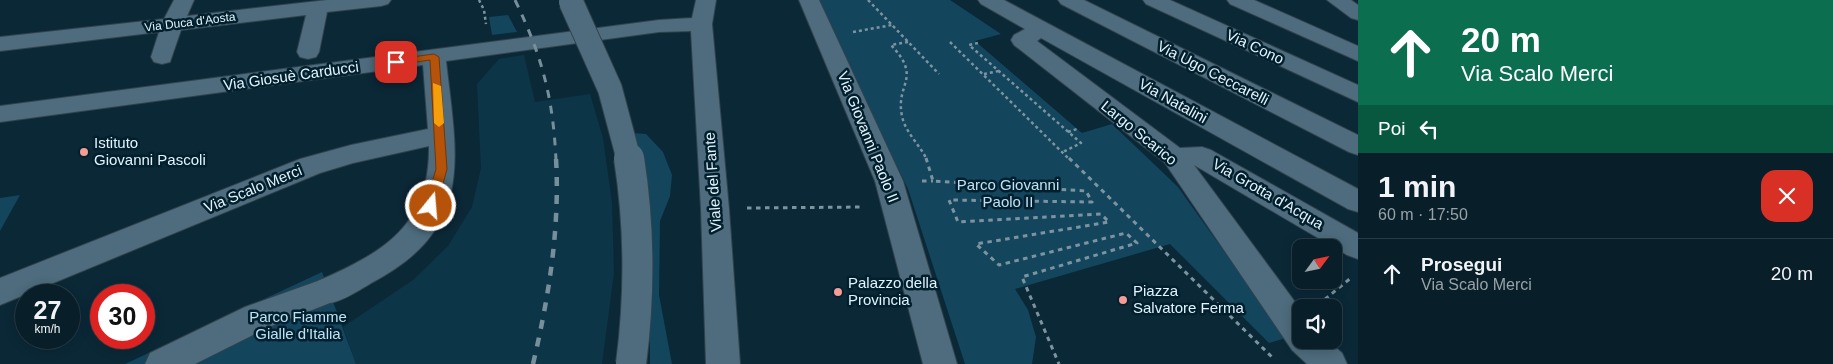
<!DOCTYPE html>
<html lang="it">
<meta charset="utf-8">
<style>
:root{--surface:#081e29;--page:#162b35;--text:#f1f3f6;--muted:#98a2a8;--line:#293c46}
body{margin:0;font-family:Arial,sans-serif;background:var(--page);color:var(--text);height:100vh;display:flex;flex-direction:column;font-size:19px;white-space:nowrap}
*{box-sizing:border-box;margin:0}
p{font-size:16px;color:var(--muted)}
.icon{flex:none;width:28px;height:28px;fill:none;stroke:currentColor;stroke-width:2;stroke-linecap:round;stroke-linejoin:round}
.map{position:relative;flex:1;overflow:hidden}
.panel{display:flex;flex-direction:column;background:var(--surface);width:475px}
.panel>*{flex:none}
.guide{background:#0b6e4f;color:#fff;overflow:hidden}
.needle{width:32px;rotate:57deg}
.fabs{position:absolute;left:1292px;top:239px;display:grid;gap:10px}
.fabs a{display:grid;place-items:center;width:50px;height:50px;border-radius:10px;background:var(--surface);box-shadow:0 2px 12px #0003,0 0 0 1px var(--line);font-size:25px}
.speed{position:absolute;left:15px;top:284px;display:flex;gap:10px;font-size:25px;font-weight:700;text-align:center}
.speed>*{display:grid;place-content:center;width:65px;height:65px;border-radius:50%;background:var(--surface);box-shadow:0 2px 12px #0003,0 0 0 1px var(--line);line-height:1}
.speed small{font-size:12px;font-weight:400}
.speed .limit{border:8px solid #d22;background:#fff;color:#111}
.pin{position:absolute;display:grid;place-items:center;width:42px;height:42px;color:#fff;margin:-21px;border-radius:10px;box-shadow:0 2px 8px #0006}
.me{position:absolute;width:55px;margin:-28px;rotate:17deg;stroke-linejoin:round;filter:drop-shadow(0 0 4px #0008)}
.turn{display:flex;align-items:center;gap:18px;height:105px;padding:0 20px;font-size:22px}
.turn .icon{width:65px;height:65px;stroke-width:2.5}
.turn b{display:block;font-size:35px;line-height:42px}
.then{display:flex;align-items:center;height:48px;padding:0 20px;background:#0003;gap:10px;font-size:19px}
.round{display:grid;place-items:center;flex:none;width:52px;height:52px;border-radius:15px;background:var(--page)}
.summary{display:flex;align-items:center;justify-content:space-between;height:85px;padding:0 20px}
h1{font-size:30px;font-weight:600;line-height:38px}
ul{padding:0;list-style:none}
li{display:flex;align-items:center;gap:15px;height:70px;padding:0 20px;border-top:1px solid var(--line)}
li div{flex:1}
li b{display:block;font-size:19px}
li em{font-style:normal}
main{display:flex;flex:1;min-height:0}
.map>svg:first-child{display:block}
</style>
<main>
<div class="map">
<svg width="1358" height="364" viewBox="0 0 1358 364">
<rect width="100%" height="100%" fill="#0b2837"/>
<polygon fill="#0d3548" points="524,55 535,102 590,94 603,138 612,203 614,273 602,364 356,364 343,327 413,280 448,246 472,207 481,168 477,84 499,59"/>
<g fill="#13455d">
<polygon points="816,0 950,0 1001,34 975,41 1082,133 1112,124 1178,187 1286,338 1269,343 1170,244 1015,289 1028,310 1036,337 1032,364 965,364 908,189"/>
<polygon points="508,15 517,32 492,35 489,17"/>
<polygon points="633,133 646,134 663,152 672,175 670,196 660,221 659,295 672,364 650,364 650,276"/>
<polygon points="20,195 0,231 0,198"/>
<polygon points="322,272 356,364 125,364"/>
</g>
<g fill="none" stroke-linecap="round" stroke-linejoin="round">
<g stroke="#32424d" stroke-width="2">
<polygon id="pedestrian" points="329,277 340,281 345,290 340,299 269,327 195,364 145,364 150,353 245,307"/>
</g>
<g stroke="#32424d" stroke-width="2">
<g id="minor">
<polygon points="174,0 194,0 187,16 327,0 391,0 388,4 381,6 327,12 319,52 316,57 308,59 300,57 297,52 306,15 181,30 170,62 162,64 154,62 151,57 159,32 0,51 0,37 164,19"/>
<path d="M696,0H716L712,24L729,209L740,364H706L701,209L691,31L659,32L446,61C457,158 475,228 373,282C363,288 340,303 329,303C325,303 321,300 318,299L313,290L318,281C384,252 430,226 429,146L353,163L320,173L0,305V278L300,159L351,145L428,129L423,65L0,122V106L659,20L692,18Z"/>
<polygon points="799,0 819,0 903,181 957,364 923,364 875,181"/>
<polygon points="978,0 1004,0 1358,189 1358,212 1348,209 1041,38 1037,41 1180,148 1202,147 1211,150 1358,233 1358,259 1347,255 1194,165 1301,310 1301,340 1327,340 1342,353 1347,364 1307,364 1292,350 1165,163 1014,45 1011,40 1014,35 1025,29 981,4"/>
<polygon points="1058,0 1084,0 1358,135 1358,155 1349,152 1061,4"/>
<polygon points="1143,0 1170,0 1358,85 1358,102 1146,4"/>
<polygon points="1227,0 1254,0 1358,46 1358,61 1230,4"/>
<polygon points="1327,0 1351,0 1358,5 1358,20 1351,18"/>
</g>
</g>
<g stroke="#7d94a0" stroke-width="2.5" stroke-dasharray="3 3" stroke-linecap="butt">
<polyline points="479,0 484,10 486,24"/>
<polyline points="868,0 939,74"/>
<polyline points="853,32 892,25"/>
<path d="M908,42L891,45C923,79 895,83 902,116C905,132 920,145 927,160"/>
<polyline points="950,42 1070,160"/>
<polyline points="978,43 969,45 1081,143 1063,152"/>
<polyline points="984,74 999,71"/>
<polyline points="1068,132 1077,129"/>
</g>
<g stroke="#7d94a0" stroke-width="3" stroke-dasharray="4.5 4.5" stroke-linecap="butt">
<polyline points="926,158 933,181 1086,191 1092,202 949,200 958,222 1101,214 1109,222 976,244 999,265 1126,233 1137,243 1022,277 1059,364"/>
<polyline points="1069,158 1273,358"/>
<polyline points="922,181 933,181"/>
<polyline points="747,208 863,207"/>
<polyline points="1318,305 1352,277"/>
</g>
<use href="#pedestrian" fill="#4e6c7d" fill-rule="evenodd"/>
<use href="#minor" fill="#4e6c7d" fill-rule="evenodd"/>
<path stroke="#778e9b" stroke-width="3" stroke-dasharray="8 8" stroke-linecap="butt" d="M515,0C542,56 553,97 556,160"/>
<path stroke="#778e9b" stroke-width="4.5" stroke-dasharray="9 9" stroke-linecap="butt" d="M533,364C549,296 560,228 556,158"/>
<g stroke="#32424d" stroke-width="26" stroke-linecap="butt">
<polyline id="minor-bridge-far1" points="571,2 610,89 629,160"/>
</g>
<g stroke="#32424d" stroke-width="32" stroke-linecap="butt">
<path id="minor-bridge" d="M629,158C640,228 640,295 631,364"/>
</g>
<use href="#minor-bridge-far1" stroke="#4e6c7d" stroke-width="24"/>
<use href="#minor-bridge" stroke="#4e6c7d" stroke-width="30"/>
</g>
<polygon fill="#b45309" stroke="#753606" points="434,54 439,57 447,169 437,206 431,211 425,206 436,169 430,60 396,65 391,62 396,59"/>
<polygon fill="#f59e0b" points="433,83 441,86 444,123 439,127 434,123"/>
<g fill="#f59c96" stroke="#021f2d" stroke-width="2">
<circle cx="84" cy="152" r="5"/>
<circle cx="838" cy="292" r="5"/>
<circle cx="1123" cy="300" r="5"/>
</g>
<g text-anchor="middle" stroke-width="5" stroke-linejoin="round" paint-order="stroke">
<g font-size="12" fill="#e2f3fd" stroke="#021f2d">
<text transform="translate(190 22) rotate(-7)" y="4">Via Duca d'Aosta</text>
</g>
<g font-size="15" fill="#e2f3fd" stroke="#021f2d">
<text transform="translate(1255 47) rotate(25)" y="5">Via Cono</text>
<text transform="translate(1213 73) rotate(27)" y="5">Via Ugo Ceccarelli</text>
<text transform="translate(291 76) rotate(-8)" y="5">Via Giosuè Carducci</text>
<text transform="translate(1173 101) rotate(29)" y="5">Via Natalini</text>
<text transform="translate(1139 133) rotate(39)" y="5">Largo Scarico</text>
<text transform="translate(868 137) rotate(68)" y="5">Via Giovanni Paolo II</text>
<text transform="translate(713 182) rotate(-94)" y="5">Viale del Fante</text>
<text transform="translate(253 189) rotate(-22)" y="5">Via Scalo Merci</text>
<text transform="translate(1268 194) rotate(30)" y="5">Via Grotta d'Acqua</text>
</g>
<g font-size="15" fill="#e2f3fd" stroke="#021f2d" text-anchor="start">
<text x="94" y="148">Istituto<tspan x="94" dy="17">Giovanni Pascoli</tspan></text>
<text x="848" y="288">Palazzo della<tspan x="848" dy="17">Provincia</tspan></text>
<text x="1133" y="296">Piazza<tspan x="1133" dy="17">Salvatore Ferma</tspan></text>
</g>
<g font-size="15" fill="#bde1f6" stroke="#021f2d">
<text x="1008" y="190">Parco Giovanni<tspan x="1008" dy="17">Paolo II</tspan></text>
<text x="298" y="322">Parco Fiamme<tspan x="298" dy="17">Gialle d'Italia</tspan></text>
</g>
</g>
</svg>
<div class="fabs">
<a><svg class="needle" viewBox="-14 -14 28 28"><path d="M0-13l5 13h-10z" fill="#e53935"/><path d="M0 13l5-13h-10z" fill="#98a2a8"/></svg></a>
<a><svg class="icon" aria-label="sound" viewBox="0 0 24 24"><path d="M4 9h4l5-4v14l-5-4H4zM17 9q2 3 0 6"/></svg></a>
</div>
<div class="speed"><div>27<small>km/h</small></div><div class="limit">30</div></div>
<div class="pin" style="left:396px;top:62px;background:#d93025"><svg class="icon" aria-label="arrive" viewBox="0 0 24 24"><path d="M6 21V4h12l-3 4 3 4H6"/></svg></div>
<svg class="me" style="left:431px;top:206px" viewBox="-20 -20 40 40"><circle r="17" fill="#b45309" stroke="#fff" stroke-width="3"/><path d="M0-11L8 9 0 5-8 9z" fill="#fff"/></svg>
</div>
<section class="panel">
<div class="guide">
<div class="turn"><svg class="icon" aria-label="ahead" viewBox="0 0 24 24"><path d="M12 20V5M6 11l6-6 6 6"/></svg><div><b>20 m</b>Via Scalo Merci</div></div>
<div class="then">Poi<svg class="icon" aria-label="left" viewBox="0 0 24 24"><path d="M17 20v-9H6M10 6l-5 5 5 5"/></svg></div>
</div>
<div class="summary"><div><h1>1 min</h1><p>60 m · 17:50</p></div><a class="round" style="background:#d93025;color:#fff"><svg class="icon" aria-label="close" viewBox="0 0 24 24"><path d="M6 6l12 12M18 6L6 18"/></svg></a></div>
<ul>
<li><svg class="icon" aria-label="ahead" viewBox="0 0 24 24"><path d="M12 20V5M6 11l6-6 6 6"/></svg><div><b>Prosegui</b><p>Via Scalo Merci</p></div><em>20 m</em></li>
</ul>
</section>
</main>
